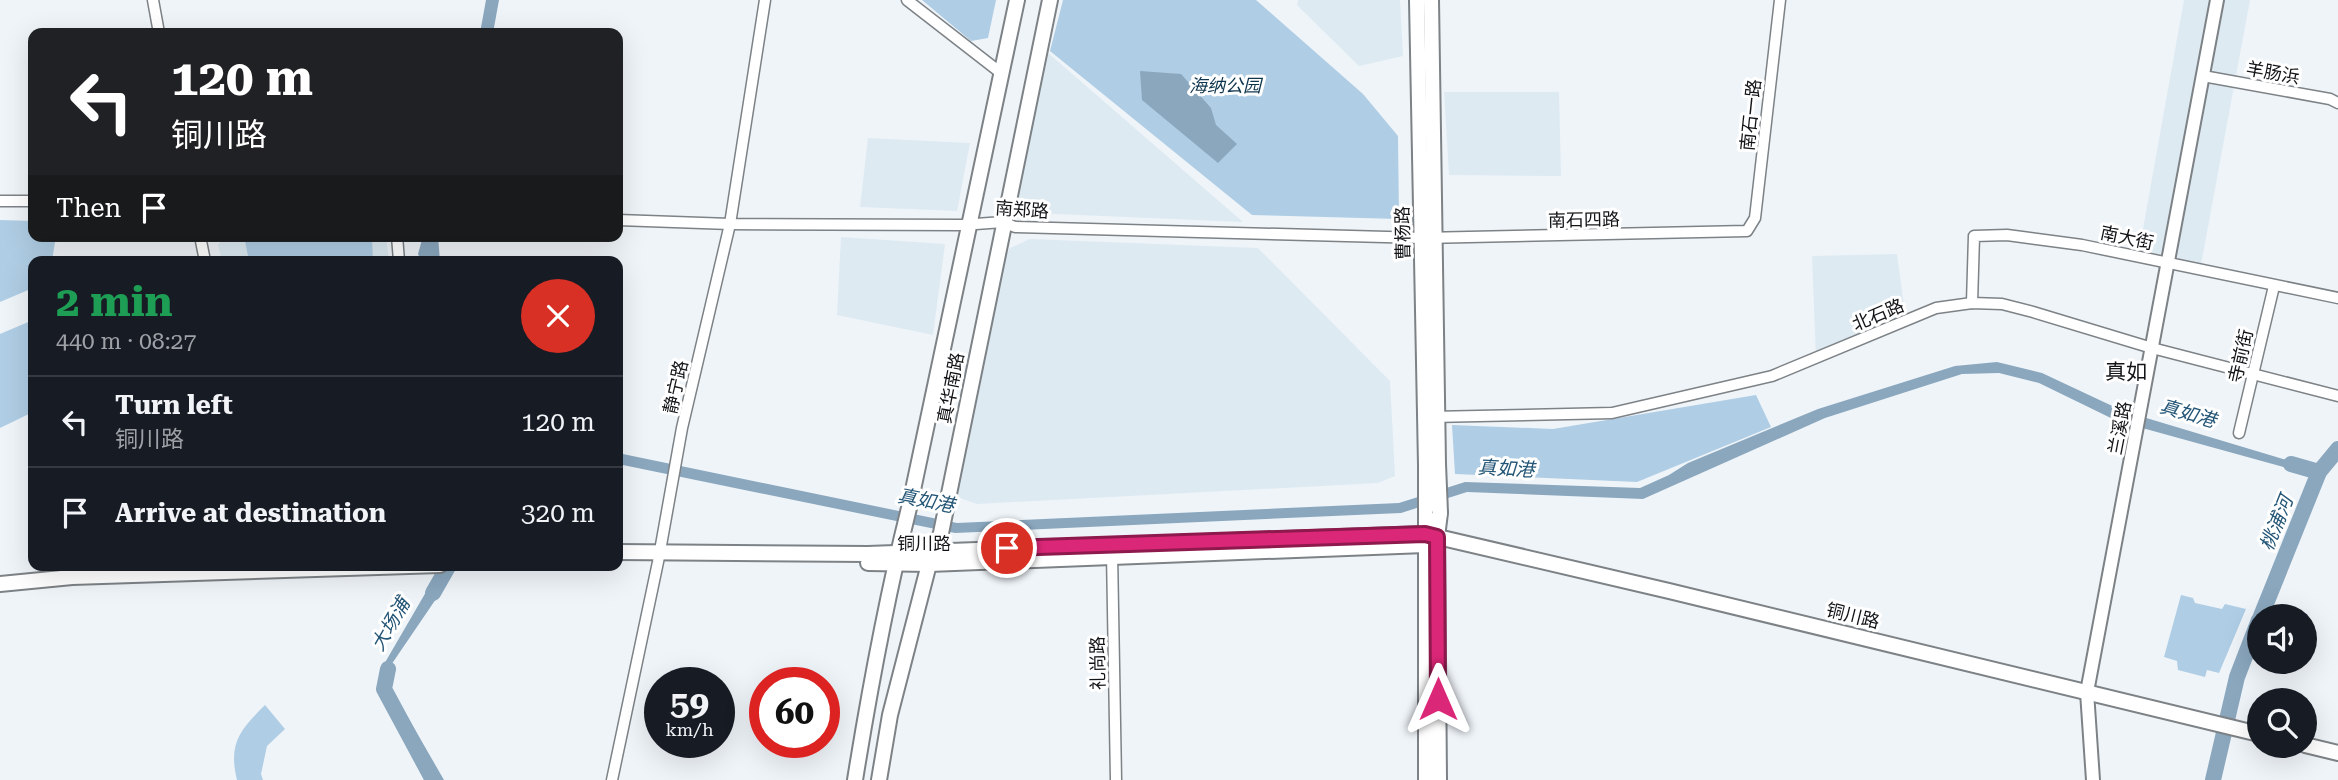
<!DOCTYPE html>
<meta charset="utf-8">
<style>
:root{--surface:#171b24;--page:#20242c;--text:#f1f3f6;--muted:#9ea1a6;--line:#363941}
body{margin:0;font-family:"Roboto Serif","Noto Sans SC",serif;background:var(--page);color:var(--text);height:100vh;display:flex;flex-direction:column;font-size:26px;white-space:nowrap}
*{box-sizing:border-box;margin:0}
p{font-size:23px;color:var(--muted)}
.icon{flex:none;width:38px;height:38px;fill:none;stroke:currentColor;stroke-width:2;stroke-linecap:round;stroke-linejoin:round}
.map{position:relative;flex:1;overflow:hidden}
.panel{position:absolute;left:28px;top:256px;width:595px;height:315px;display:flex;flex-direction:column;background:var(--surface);border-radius:14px;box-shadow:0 7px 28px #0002}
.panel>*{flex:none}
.banner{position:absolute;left:28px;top:28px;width:595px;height:214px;border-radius:14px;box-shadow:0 7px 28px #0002;background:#202124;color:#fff;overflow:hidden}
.controls{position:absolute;left:2247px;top:604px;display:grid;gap:14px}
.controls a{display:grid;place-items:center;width:70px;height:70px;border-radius:50%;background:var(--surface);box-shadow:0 7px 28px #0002;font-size:35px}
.speed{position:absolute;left:644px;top:667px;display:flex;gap:14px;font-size:35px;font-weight:700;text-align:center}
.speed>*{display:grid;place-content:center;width:91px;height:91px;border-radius:50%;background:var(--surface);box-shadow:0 7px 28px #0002;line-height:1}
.speed small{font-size:18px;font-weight:400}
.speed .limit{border:10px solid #d22;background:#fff;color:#111}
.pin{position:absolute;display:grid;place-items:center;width:60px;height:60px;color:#fff;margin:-30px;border:4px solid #fff;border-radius:50%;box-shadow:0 2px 7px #0007}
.me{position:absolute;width:77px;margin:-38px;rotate:0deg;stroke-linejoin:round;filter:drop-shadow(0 0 5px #0008)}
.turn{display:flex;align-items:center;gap:24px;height:147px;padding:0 28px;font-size:32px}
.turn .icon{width:91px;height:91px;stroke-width:2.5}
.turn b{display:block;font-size:49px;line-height:60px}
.then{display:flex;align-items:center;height:66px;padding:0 28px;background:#0003;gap:14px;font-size:26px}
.round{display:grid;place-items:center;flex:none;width:74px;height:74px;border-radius:37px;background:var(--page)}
.overview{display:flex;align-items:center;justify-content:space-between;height:119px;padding:0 28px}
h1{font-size:42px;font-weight:700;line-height:52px;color:#1e9e55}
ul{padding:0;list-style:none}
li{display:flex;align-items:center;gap:21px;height:91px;padding:0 28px;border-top:2px solid var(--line)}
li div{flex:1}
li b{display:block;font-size:26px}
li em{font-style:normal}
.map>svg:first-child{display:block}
</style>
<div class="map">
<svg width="2338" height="780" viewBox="0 0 2338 780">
<rect width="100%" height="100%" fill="#eff4f9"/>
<g fill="#ddeaf2">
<polygon points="1298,0 1400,0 1403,56 1359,66 1297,5"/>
<polygon points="2184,0 2250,0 2200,270 2138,257"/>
<polygon points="1047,52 1243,222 1032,213 1019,207 1015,195 1016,186"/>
<polygon points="1444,92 1559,92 1561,176 1449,175"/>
<polygon points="868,138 970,143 957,211 860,207"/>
<polygon points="225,236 386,236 389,261 222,261 218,245"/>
<polygon points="841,237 945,244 933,335 837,315"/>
<polygon points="1030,239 1258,248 1390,381 1395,476 1378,483 977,504 957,497 1000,266 1010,248"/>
<polygon points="1897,254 1906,321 1816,358 1812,256"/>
</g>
<g fill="#afcde4">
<polygon points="922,0 996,0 988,38 971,41"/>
<polygon points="1063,0 1256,0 1363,94 1398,136 1399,219 1252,215 1050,51"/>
<polygon points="0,220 33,221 33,236 56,236 52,261 33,261 33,288 0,302"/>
<polygon points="244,236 372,237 373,261 249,261"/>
<polygon points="33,320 33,412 0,428 0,334"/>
<polygon points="1756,395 1771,427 1637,482 1455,474 1452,425 1553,429"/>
<polygon points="2181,595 2193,598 2195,603 2222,609 2225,604 2246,609 2219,673 2207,670 2205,677 2178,670 2177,661 2164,657"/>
<path d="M265,705L285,729L267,746L261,774L263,780H237C228,743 240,730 265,705Z"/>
</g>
<g fill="#8aa7be">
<polygon points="486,0 499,0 493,33 480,33"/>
<polygon points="1140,71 1181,74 1211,108 1216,125 1237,144 1218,163 1142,100"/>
<polygon points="423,236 438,236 440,261 421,261 418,254"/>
<polygon points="1997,362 2042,373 2123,411 2310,467 2309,474 2117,421 2039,383 1999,373 1962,374 1825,418 1643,499 1467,492 1401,513 955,533 618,464 618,453 957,523 1399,503 1465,482 1640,488 1669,475 1688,463 1818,409 1955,366"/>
<polygon points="449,575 438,596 389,668 391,688 444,780 433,780 384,689 383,666 426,592 443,576"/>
</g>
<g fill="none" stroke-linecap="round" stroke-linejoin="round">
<g stroke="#8aa7be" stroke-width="16">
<polyline points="2291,464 2319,472"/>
<polyline points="433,593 449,565"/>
<polyline points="2261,616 2319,472 2338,449"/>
<polyline points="388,669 384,689 433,780"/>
<polyline points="2213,780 2237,677 2259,620"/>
</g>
<g stroke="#7d8286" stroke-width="13">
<g id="minor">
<polyline points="153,0 159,33"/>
<polyline points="907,0 1001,73"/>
<polyline points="2203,76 2330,99 2338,103"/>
<polyline points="0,201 33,201"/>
<polyline points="618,220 730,224 962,225 1003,222 1015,227 1423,238 1747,231 1755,218 1780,0"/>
<polyline points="200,236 205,261"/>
<polyline points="397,236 399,261"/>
<polyline points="1972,303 1974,236 2007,235 2082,245 2338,298"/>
<polyline points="1431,417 1612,413 1772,376 1936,308 1972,303 2002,304 2033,312 2152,348 2338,396"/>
<polyline points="2239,433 2274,286"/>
<polyline points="1112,553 1116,780"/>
<polyline points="612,780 658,562 682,428 730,224 765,0"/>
</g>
</g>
<g stroke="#7d8286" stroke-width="16">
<polyline id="tertiary" points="2093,780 2087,692 2217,0"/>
</g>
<g stroke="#7d8286" stroke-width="18">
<g id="secondary">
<polyline points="618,552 868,554 1425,534 1669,591 2259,734"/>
<polyline points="868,563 929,564 1425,545 1436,538"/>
<polyline points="0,584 72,577 440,565"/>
<polyline points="2305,745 2338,753"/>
<path d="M855,780C870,687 887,595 910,504L1017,0"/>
<polyline points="879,780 890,715 929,564 941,533 1050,0"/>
</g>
</g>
<g stroke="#7d8286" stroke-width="18">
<g id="primary">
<polyline points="1417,0 1426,465"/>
<polyline points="1431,0 1438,464"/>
<polyline points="1426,510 1426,780"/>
<polyline points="1439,780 1437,537 1440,513"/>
</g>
</g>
<use href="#minor" stroke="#fff" stroke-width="10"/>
<use href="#tertiary" stroke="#fff" stroke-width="12"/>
<use href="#secondary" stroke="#fff" stroke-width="14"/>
<use href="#primary" stroke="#fff" stroke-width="14"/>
<g stroke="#7d8286" stroke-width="18" stroke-linecap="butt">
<g id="primary-bridge">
<polyline points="1438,464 1440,513"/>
<polyline points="1426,510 1426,465"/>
</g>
</g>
<use href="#primary-bridge" stroke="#fff" stroke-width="14"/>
</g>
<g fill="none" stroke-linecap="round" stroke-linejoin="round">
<g stroke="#8e194d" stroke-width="18">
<polyline id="route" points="1007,548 1425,534 1437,537 1438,699"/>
</g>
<use href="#route" stroke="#db2777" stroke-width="12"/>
</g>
<g text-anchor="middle" stroke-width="6" stroke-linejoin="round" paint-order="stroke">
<g font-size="18" fill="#121416" stroke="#fff">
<text transform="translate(2273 73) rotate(10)" y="6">羊肠浜</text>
<text transform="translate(1751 115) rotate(-84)" y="6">南石一路</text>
<text transform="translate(1022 210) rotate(4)" y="6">南郑路</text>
<text transform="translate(1584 220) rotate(-1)" y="6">南石四路</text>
<text transform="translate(1403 233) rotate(-91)" y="6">曹杨路</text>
<text transform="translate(2127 238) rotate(12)" y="6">南大街</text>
<text transform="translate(1878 315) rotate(-23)" y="6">北石路</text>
<text transform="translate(2241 356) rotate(-77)" y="6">寺前街</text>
<text transform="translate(676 387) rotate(-77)" y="6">静宁路</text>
<text transform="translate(951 388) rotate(-79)" y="6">真华南路</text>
<text transform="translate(2120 428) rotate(-79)" y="6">兰溪路</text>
<text x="924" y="550">铜川路</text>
<text transform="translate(1853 616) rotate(14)" y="6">铜川路</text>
<text transform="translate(1098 663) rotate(-91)" y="6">礼尚路</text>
</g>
<g font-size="18" font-style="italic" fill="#0e354d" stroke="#fff">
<text x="1225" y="92">海纳公园</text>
</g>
<g font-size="19" font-style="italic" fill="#245677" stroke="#fff">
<text transform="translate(2188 413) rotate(16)" y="7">真如港</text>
<text transform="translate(1506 468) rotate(3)" y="7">真如港</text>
<text transform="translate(926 500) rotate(11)" y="7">真如港</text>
<text transform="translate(2276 523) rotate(-68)" y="7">桃浦河</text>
<text transform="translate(390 624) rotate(-60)" y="7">大场浦</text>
</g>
<g font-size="21" fill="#121416" stroke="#fff">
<text x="2126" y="379">真如</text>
</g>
</g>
</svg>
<div class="controls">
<a><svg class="icon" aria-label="sound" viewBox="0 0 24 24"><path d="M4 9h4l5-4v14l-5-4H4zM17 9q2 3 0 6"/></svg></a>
<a><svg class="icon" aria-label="search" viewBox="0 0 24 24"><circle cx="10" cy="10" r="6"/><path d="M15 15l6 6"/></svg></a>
</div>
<div class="speed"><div>59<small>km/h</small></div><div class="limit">60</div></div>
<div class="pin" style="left:1007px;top:548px;background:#d93025"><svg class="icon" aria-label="arrive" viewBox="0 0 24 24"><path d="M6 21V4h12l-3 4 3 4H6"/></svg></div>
<svg class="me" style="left:1438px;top:699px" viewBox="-20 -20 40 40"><path d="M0-17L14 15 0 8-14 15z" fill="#db2777" stroke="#fff" stroke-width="4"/></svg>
<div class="banner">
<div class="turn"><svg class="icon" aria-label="left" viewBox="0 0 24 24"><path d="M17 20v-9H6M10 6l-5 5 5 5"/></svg><div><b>120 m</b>铜川路</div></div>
<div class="then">Then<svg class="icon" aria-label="arrive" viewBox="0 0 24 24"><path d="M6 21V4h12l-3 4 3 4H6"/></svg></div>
</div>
<section class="panel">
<div class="overview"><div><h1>2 min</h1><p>440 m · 08:27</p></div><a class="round" style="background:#d93025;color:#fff"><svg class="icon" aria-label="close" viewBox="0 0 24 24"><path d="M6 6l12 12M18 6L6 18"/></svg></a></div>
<ul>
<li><svg class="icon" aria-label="left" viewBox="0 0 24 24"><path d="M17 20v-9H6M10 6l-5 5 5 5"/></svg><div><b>Turn left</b><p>铜川路</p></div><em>120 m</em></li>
<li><svg class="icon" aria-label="arrive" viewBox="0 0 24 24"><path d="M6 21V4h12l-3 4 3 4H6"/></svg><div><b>Arrive at destination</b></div><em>320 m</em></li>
</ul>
</section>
</div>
